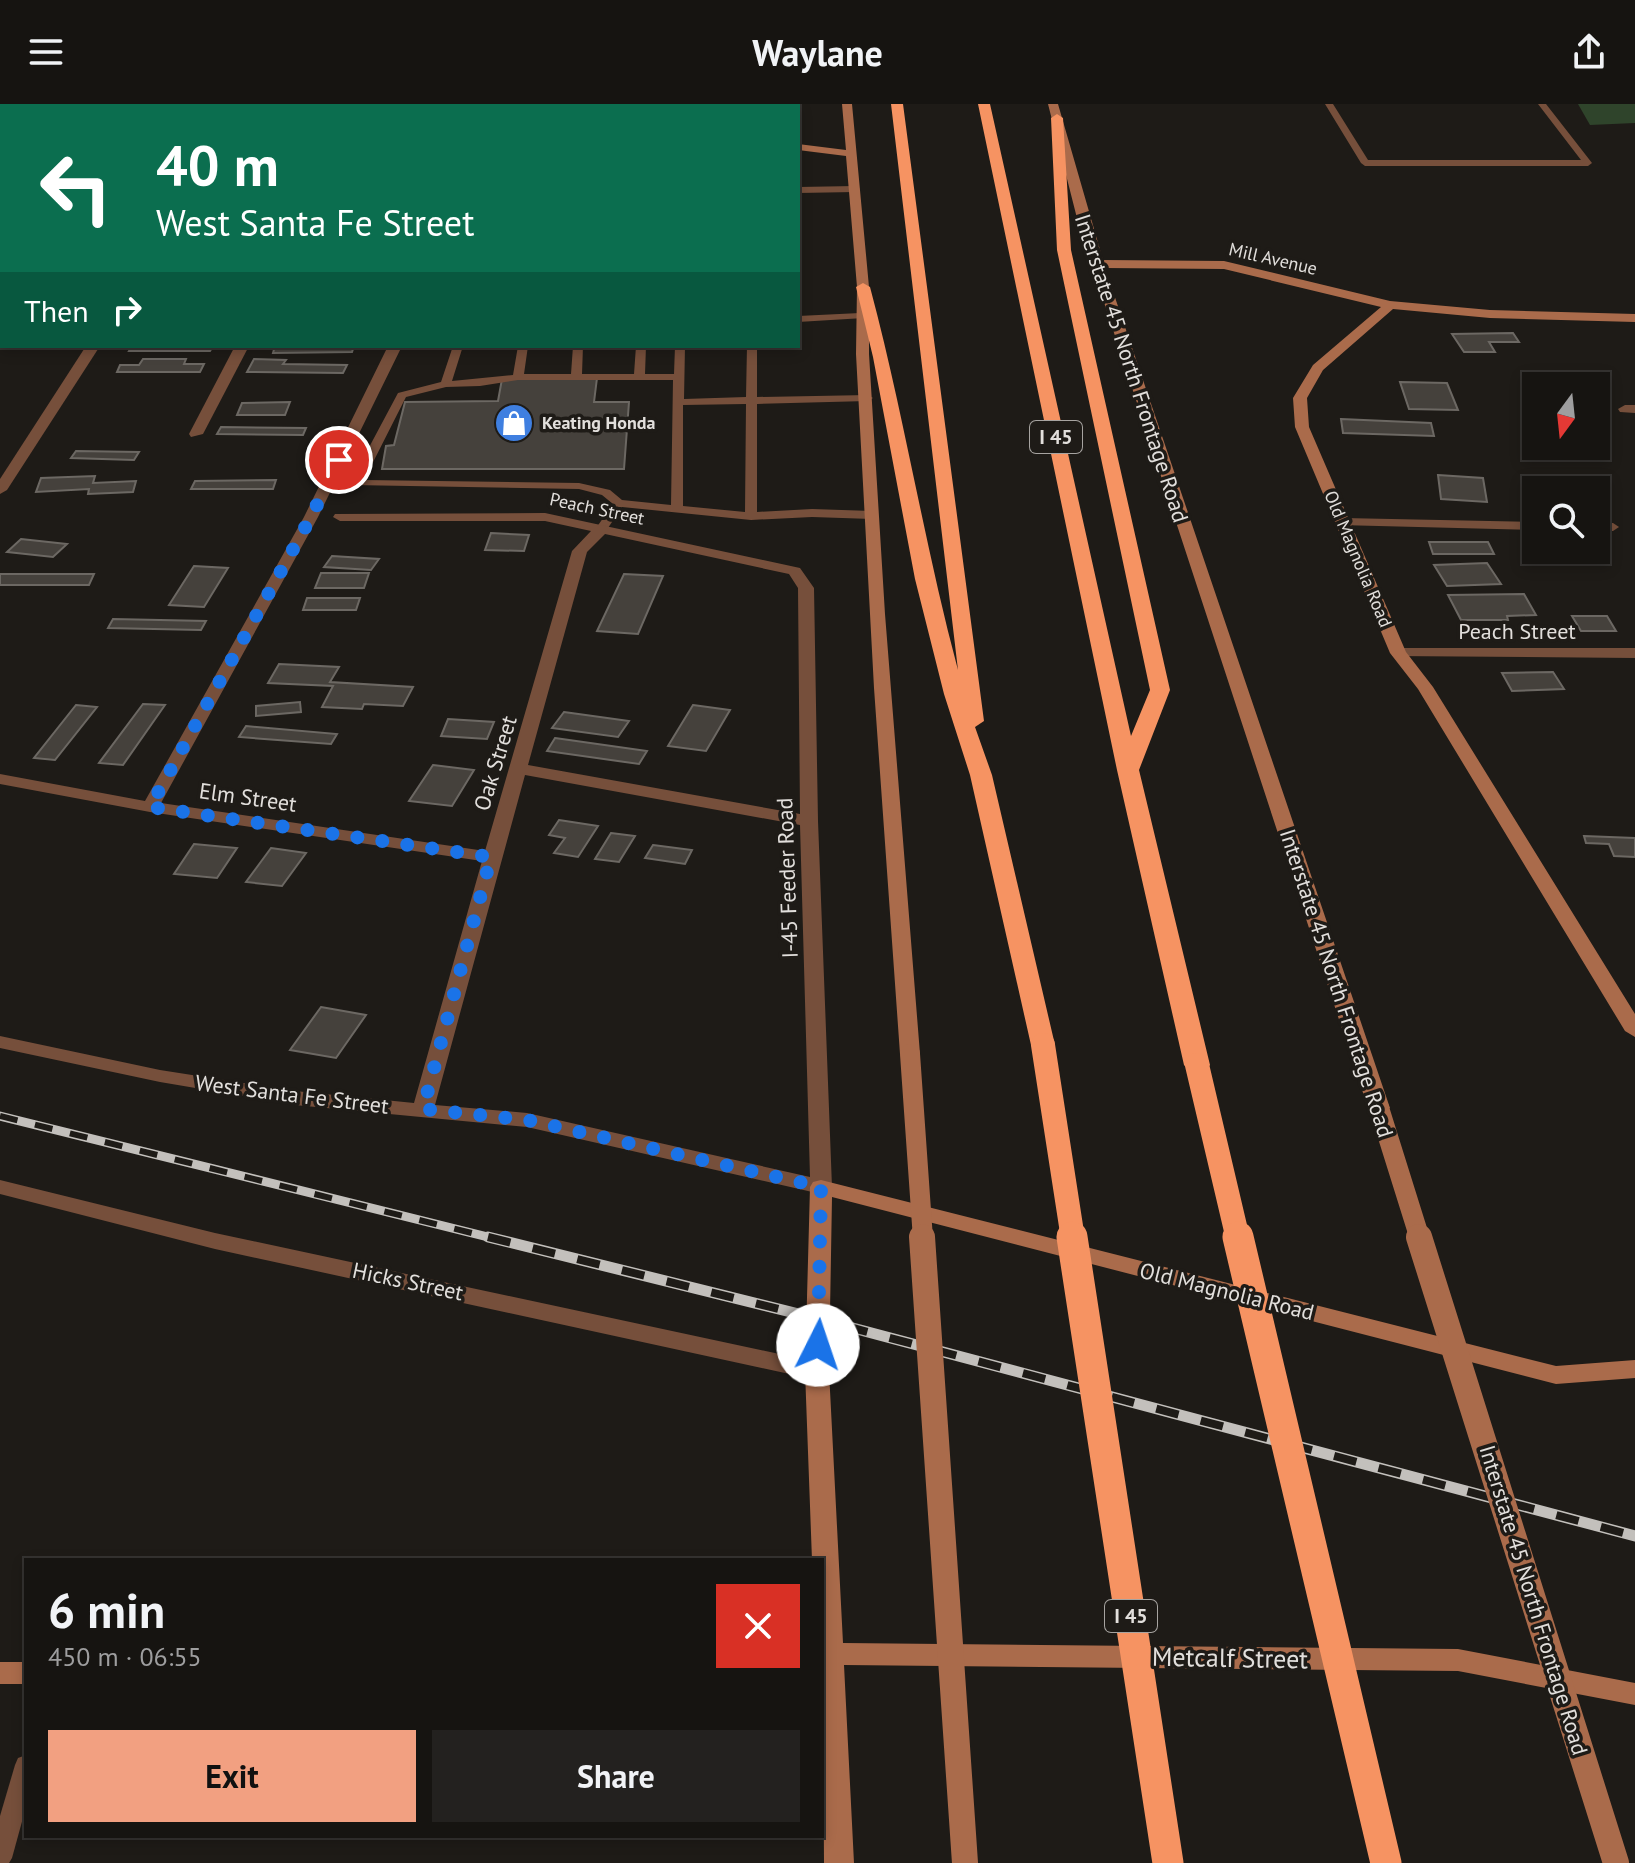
<!DOCTYPE html>
<meta charset="utf-8">
<style>
:root{--surface:#161411;--page:#23211f;--text:#f1f3f6;--muted:#9e9e9f;--line:#353331;--accent:#f2a081}
body{margin:0;font-family:"PT Sans",sans-serif;background:var(--page);color:var(--text);height:100vh;display:flex;flex-direction:column;font-size:30px;white-space:nowrap}
*{box-sizing:border-box;margin:0}
p{font-size:26px;color:var(--muted)}
.icon{flex:none;width:44px;height:44px;fill:none;stroke:currentColor;stroke-width:2;stroke-linecap:round;stroke-linejoin:round}
.map{position:relative;flex:1;overflow:hidden}
.side{position:absolute;left:24px;top:1454px;width:800px;height:280px;display:flex;flex-direction:column;background:var(--surface);border-radius:0px;box-shadow:0 4px 12px #0003,0 0 0 2px var(--line)}
.side>*{flex:none}
.guide{position:absolute;left:0px;top:0px;width:800px;height:244px;box-shadow:0 4px 12px #0003,0 0 0 2px var(--line);background:#0b6e4f;color:#fff;overflow:hidden}
.needle{width:52px;rotate:195deg}
.fabs{position:absolute;left:1522px;top:268px;display:grid;gap:16px}
.fabs a{display:grid;place-items:center;width:88px;height:88px;border-radius:0px;background:var(--surface);box-shadow:0 4px 12px #0003,0 0 0 2px var(--line);font-size:40px}
.pin{position:absolute;display:grid;place-items:center;width:68px;height:68px;color:#fff;margin:-34px;border:4px solid #fff;border-radius:50%;box-shadow:0 2px 8px #0007}
.me{position:absolute;width:88px;margin:-44px;rotate:4deg;stroke-linejoin:round;filter:drop-shadow(0 0 6px #0008)}
.turn{display:flex;align-items:center;gap:28px;height:168px;padding:0 24px;font-size:36px}
.turn .icon{width:104px;height:104px;stroke-width:2.5}
.turn b{display:block;font-size:56px;line-height:68px}
.then{display:flex;align-items:center;height:76px;padding:0 24px;background:#0003;gap:16px;font-size:30px}
.round{display:grid;place-items:center;flex:none;width:84px;height:84px;border-radius:0px;background:var(--page)}
.overview{display:flex;align-items:center;justify-content:space-between;height:136px;padding:0 24px}
h1{font-size:48px;font-weight:700;line-height:60px}
.action{display:flex;gap:16px;margin-top:auto;padding:16px 24px}
.action a{flex:1;height:92px;border-radius:0px;background:var(--accent);color:#111;font-size:32px;font-weight:700;line-height:92px;text-align:center}
.action a+a{background:var(--page);color:var(--text)}
header{display:flex;justify-content:space-between;align-items:center;height:104px;padding:0 24px;background:var(--surface);font-size:36px;font-weight:700}
.map>svg:first-child{display:block}
</style>
<header><svg class="icon" aria-label="menu" viewBox="0 0 24 24"><path d="M4 6h16M4 12h16M4 18h16"/></svg>Waylane<svg class="icon" aria-label="share" viewBox="0 0 24 24"><path d="M12 15V3M7 8l5-5 5 5M5 13v7h14v-7"/></svg></header>
<div class="map">
<svg width="1635" height="1759" viewBox="0 0 1635 1759">
<rect width="100%" height="100%" fill="#1e1b17"/>
<polygon fill="#2f442b" points="1578,0 1635,0 1635,19 1590,21"/>
<g fill="#45413c" stroke="#6c6863" stroke-width="2">
<polygon points="1513,229 1519,238 1489,238 1495,248 1464,248 1452,230"/>
<polygon points="132,242 213,242 210,247 129,247"/>
<polygon points="275,242 354,242 352,248 273,249"/>
<polygon points="143,255 186,255 184,260 204,260 200,268 117,268 120,261 139,261"/>
<polygon points="254,255 286,256 283,260 347,261 343,269 247,268"/>
<polygon points="597,274 594,298 629,298 624,365 382,365 386,342 394,341 405,298 498,297 502,275"/>
<polygon points="1400,278 1447,279 1458,306 1409,305"/>
<polygon points="290,298 285,311 237,311 242,299"/>
<polygon points="1341,315 1431,319 1434,332 1343,329"/>
<polygon points="221,323 306,324 303,331 217,330"/>
<polygon points="76,347 139,348 134,356 71,354"/>
<polygon points="1438,371 1483,374 1487,398 1441,395"/>
<polygon points="95,372 93,379 136,377 133,388 88,390 89,385 36,388 41,374"/>
<polygon points="276,376 273,385 191,385 195,377"/>
<polygon points="491,429 529,431 524,447 485,446"/>
<polygon points="21,435 67,440 53,453 7,448"/>
<polygon points="1429,438 1488,438 1494,450 1433,450"/>
<polygon points="332,452 379,455 371,466 324,463"/>
<polygon points="1487,459 1501,480 1447,482 1434,461"/>
<polygon points="194,462 228,464 204,503 169,501"/>
<polygon points="321,469 369,469 364,484 315,484"/>
<polygon points="0,470 94,470 89,481 0,481"/>
<polygon points="624,470 663,472 638,530 597,527"/>
<polygon points="1524,490 1536,511 1507,512 1508,516 1461,516 1448,491"/>
<polygon points="307,494 360,494 356,506 303,506"/>
<polygon points="1572,512 1607,512 1616,527 1581,527"/>
<polygon points="113,515 206,517 201,526 108,524"/>
<polygon points="279,560 339,563 330,578 413,583 403,602 364,600 362,605 322,603 333,582 268,579"/>
<polygon points="1553,568 1564,585 1512,587 1502,569"/>
<polygon points="300,598 301,608 256,612 256,602"/>
<polygon points="143,600 165,601 123,661 99,659"/>
<polygon points="76,601 97,603 55,656 34,654"/>
<polygon points="693,601 730,606 706,647 668,642"/>
<polygon points="564,608 629,617 618,633 552,624"/>
<polygon points="448,615 494,618 487,635 441,632"/>
<polygon points="246,622 337,630 331,640 239,633"/>
<polygon points="555,634 647,647 639,660 547,647"/>
<polygon points="433,661 474,666 452,702 409,697"/>
<polygon points="559,716 598,722 578,753 554,749 565,734 549,731"/>
<polygon points="611,729 635,732 619,758 595,755"/>
<polygon points="1584,732 1635,734 1635,753 1614,752 1609,740 1586,739"/>
<polygon points="194,740 237,744 217,774 174,770"/>
<polygon points="653,741 692,746 685,760 645,754"/>
<polygon points="271,744 306,749 282,782 246,778"/>
<polygon points="321,903 366,911 336,954 290,946"/>
</g>
<g fill="none" stroke-linecap="round" stroke-linejoin="round">
<g fill="#764f3b" fill-rule="evenodd">
<polygon points="1325,0 1333,0 1368,56 1581,56 1538,0 1546,0 1592,59 1588,62 1365,62 1361,59"/>
<polygon points="798,83 855,82 860,85 855,88 798,89"/>
<polygon points="860,209 865,212 864,214 798,218 798,212"/>
<path d="M453,242H463L452,277L513,271L518,242H528L524,270H571L573,242H583L582,270H634L636,242H646L645,270H674L675,242H685L684,295L746,293L747,242H757V293L868,291L873,294L868,297L757,300V408L812,405L872,407L878,411L872,415L812,413L751,416L622,403L604,430L600,431L594,427L613,400L602,391L579,385L352,381L350,379L398,289L441,278ZM518,276H673L671,401L622,396L610,386L579,379L364,376L406,293L446,283L480,282ZM746,300L745,408L683,402V301Z"/>
<polygon points="1343,414 1536,418 1536,426 1339,421 1337,418"/>
<polygon points="1596,419 1613,419 1619,423 1613,427 1596,427"/>
<polygon points="26,1651 26,1703 12,1754 9,1759 0,1759 0,1712 15,1661 18,1654"/>
</g>
<g fill="#764f3b" fill-rule="evenodd">
<polygon points="226,0 237,0 225,2"/>
<rect x="0" y="159" width="2" height="8"/>
<polygon points="86,242 100,242 7,386 0,390 0,375"/>
<polygon points="235,242 249,242 203,330 191,333 189,330"/>
<path d="M388,242H402L318,413L161,699L485,747L572,447L591,427L545,417H340L333,413L335,410L545,409L800,464L814,484L818,717L832,1083L829,1088L821,1090L527,1023L295,1001L160,978L0,944V932L160,966L295,987L414,999L482,757L150,708L0,680V670L145,697L304,413ZM605,430L789,470L798,484L800,710L528,661L587,448ZM525,671L800,721L810,1073L527,1009L435,1001Z"/>
<polygon points="1625,301 1635,301 1635,309 1620,308 1618,305"/>
<polygon points="1398,544 1635,544 1635,554 1392,552 1392,546"/>
<polygon points="0,1076 215,1129 817,1258 826,1261 829,1267 826,1273 817,1276 215,1145 0,1090"/>
</g>
<g fill="#aa6b4b" fill-rule="evenodd">
<polygon points="842,0 852,0 869,183 869,250 885,510 920,950 910,956 900,950 874,584 856,250 857,183 846,52 798,46 798,40 846,46"/>
<polygon points="1048,0 1058,0 1103,156 1224,157 1390,197 1490,206 1635,210 1635,218 1490,214 1393,205 1323,266 1307,294 1309,323 1406,548 1433,583 1635,910 1635,933 1625,927 1418,585 1390,549 1295,323 1293,294 1313,261 1381,203 1224,165 1105,164 1390,1004 1379,1011 1368,1004 1079,122"/>
<rect x="0" y="20" width="2" height="6"/>
<polygon points="821,1076 1556,1262 1635,1256 1635,1274 1556,1280 832,1093 829,1267 843,1539 1458,1545 1635,1579 1635,1601 1458,1567 844,1561 854,1759 824,1759 822,1456 812,1456 805,1267 810,1083 813,1078"/>
<rect x="0" y="1558" width="26" height="22"/>
</g>
<g fill="#f69362" fill-rule="evenodd">
<path d="M891,0H903L984,617L975,623L992,671L1055,941L1052,946H1034L1031,941L970,671L944,590L915,475L873,253L856,183L863,179L870,183C904,310 924,439 958,566Z"/>
<polygon points="978,0 990,0 1131,632 1150,586 1057,146 1051,14 1057,10 1063,14 1071,146 1170,586 1139,666 1210,961 1206,966 1188,966 1184,961 1117,666"/>
</g>
<g stroke="#c3c0bc" stroke-width="9">
<polyline id="rail-far1" points="0,1012 496,1135"/>
</g>
<g stroke="#c3c0bc" stroke-width="11">
<polyline id="rail" points="488,1133 819,1215 1635,1432"/>
</g>
<use href="#rail-far1" stroke="#1e1b17" stroke-width="6" stroke-dasharray="18" stroke-linecap="butt"/>
<use href="#rail" stroke="#1e1b17" stroke-width="8" stroke-dasharray="23" stroke-linecap="butt"/>
<g stroke="#aa6b4b" stroke-width="20">
<polyline points="910,950 923,1135"/>
<polyline points="1379,1004 1420,1135"/>
</g>
<g stroke="#aa6b4b" stroke-width="26">
<polyline points="922,1133 965,1759"/>
<polyline points="1419,1133 1616,1759"/>
</g>
<g stroke="#f69362" stroke-width="24">
<polyline points="1043,941 1073,1135"/>
<polyline points="1197,961 1238,1135"/>
</g>
<g stroke="#f69362" stroke-width="31">
<polyline points="1072,1133 1168,1759"/>
<polyline points="1238,1133 1386,1759"/>
</g>
</g>
<g fill="none" stroke-linecap="round" stroke-linejoin="round">
<polyline stroke="#1a73e8" stroke-width="14" stroke-dasharray="0 25.2" points="339,356 311,413 150,703 491,753 423,1005 527,1016 821,1083 818,1241"/>
</g>
<defs>
<g id="shop-disc" transform="scale(2)"><circle r="9.5" fill="#3f7fe0" stroke="#1e1b17"/><path d="M-5-2.5h2.3a2.7 3.5 0 0 1 5.4 0H5L5.5 6h-11ZM-1.5-2.5h3a1.5 2.3 0 0 0-3 0Z" fill="#fff"/></g>
</defs>
<g fill-rule="evenodd">
<use href="#shop-disc" x="514" y="319"/>
</g>
<g text-anchor="middle" stroke-width="7" stroke-linejoin="round" paint-order="stroke">
<g font-size="18" fill="#e2dfdc" stroke="#1e1b17">
<text transform="translate(1273 155) rotate(13)" y="6">Mill Avenue</text>
<text transform="translate(597 405) rotate(12)" y="6">Peach Street</text>
<text transform="translate(1358 455) rotate(67)" y="6">Old Magnolia Road</text>
</g>
<g font-size="18" font-weight="bold" fill="#e2dfdc" stroke="#1e1b17" text-anchor="start">
<text x="542" y="325">Keating Honda</text>
</g>
<g fill="#1e1b17" stroke="#a7a4a1" stroke-width="2">
<rect x="1030" y="317" width="52" height="32" rx="6"/>
<rect x="1105" y="1496" width="52" height="32" rx="6"/>
</g>
<g font-size="20" font-weight="bold" fill="#e2dfdc">
<text x="1056" y="340">I 45</text>
<text x="1131" y="1519">I 45</text>
</g>
<g font-size="22" fill="#e2dfdc" stroke="#1e1b17">
<text transform="translate(1132 264) rotate(72)" y="8">Interstate 45 North Frontage Road</text>
<text x="1517" y="535">Peach Street</text>
<text transform="translate(495 659) rotate(-73)" y="8">Oak Street</text>
<text transform="translate(248 693) rotate(8)" y="8">Elm Street</text>
<text transform="translate(787 774) rotate(-92)" y="8">I-45 Feeder Road</text>
<text transform="translate(1337 879) rotate(72)" y="8">Interstate 45 North Frontage Road</text>
<text transform="translate(292 990) rotate(7)" y="8">West Santa Fe Street</text>
<text transform="translate(408 1177) rotate(12)" y="8">Hicks Street</text>
<text transform="translate(1227 1187) rotate(14)" y="8">Old Magnolia Road</text>
<text transform="translate(1534 1496) rotate(73)" y="8">Interstate 45 North Frontage Road</text>
</g>
<g font-size="26" fill="#e2dfdc" stroke="#1e1b17">
<text transform="translate(1230 1554) rotate(1)" y="9">Metcalf Street</text>
</g>
</g>
</svg>
<div class="fabs">
<a><svg class="needle" viewBox="-14 -14 28 28"><path d="M0-13l5 13h-10z" fill="#e53935"/><path d="M0 13l5-13h-10z" fill="#9e9e9f"/></svg></a>
<a><svg class="icon" aria-label="search" viewBox="0 0 24 24"><circle cx="10" cy="10" r="6"/><path d="M15 15l6 6"/></svg></a>
</div>
<div class="pin" style="left:339px;top:356px;background:#d93025"><svg class="icon" aria-label="arrive" viewBox="0 0 24 24"><path d="M6 21V4h12l-3 4 3 4H6"/></svg></div>
<svg class="me" style="left:818px;top:1241px" viewBox="-20 -20 40 40"><circle r="19" fill="#fff"/><path d="M0-13L10 11 0 6-10 11z" fill="#1a73e8"/></svg>
<div class="guide">
<div class="turn"><svg class="icon" aria-label="left" viewBox="0 0 24 24"><path d="M17 20v-9H6M10 6l-5 5 5 5"/></svg><div><b>40 m</b>West Santa Fe Street</div></div>
<div class="then">Then<svg class="icon" aria-label="right" viewBox="0 0 24 24"><path d="M7 20v-9h11M14 6l5 5-5 5"/></svg></div>
</div>
<section class="side">
<div class="overview"><div><h1>6 min</h1><p>450 m · 06:55</p></div><a class="round" style="background:#d93025;color:#fff"><svg class="icon" aria-label="close" viewBox="0 0 24 24"><path d="M6 6l12 12M18 6L6 18"/></svg></a></div>
<div class="action"><a>Exit</a><a>Share</a></div>
</section>
</div>
